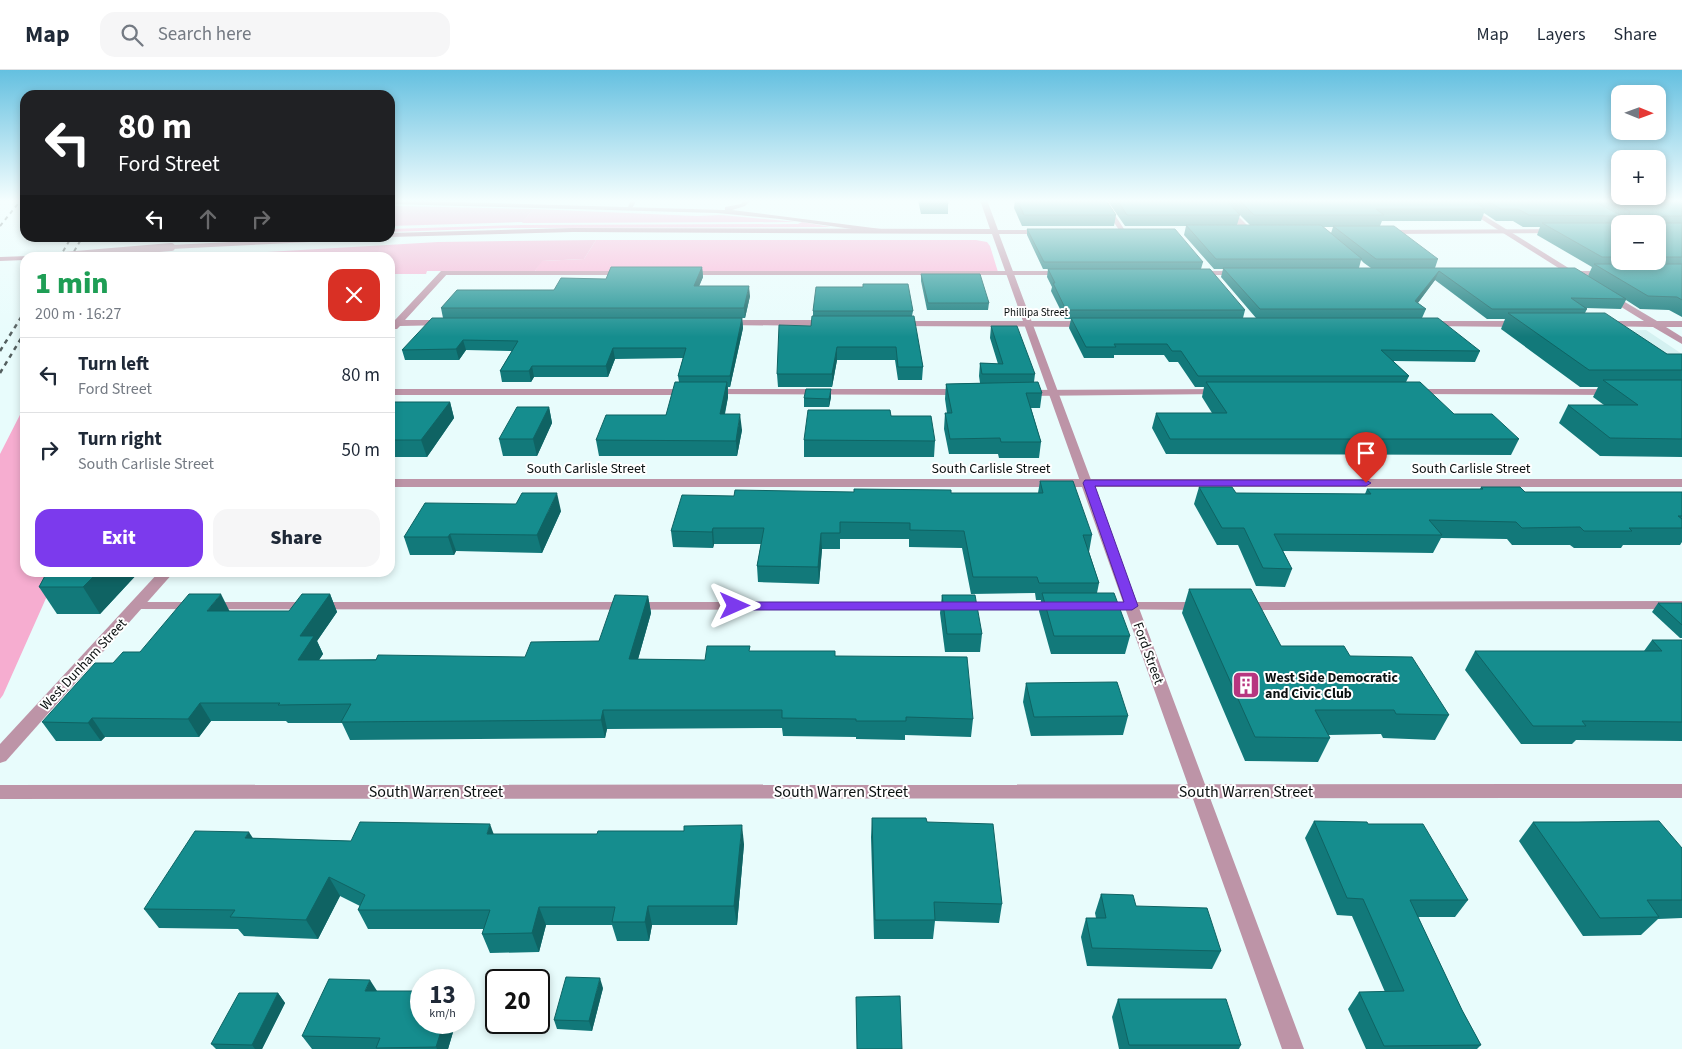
<!DOCTYPE html>
<meta charset="utf-8">
<style>
:root{--surface:#fff;--page:#f6f6f7;--text:#1f2937;--muted:#747a83;--line:#e0e1e3;--accent:#7c3aed}
body{margin:0;font-family:"Source Sans 3",sans-serif;background:var(--page);color:var(--text);height:100vh;display:flex;flex-direction:column;font-size:19px;white-space:nowrap}
*{box-sizing:border-box;margin:0}
p{font-size:16px;color:var(--muted)}
.icon{flex:none;width:28px;height:28px;fill:none;stroke:currentColor;stroke-width:2;stroke-linecap:round;stroke-linejoin:round}
.map{position:relative;flex:1;overflow:hidden}
.side{position:absolute;left:20px;top:182px;width:375px;height:325px;display:flex;flex-direction:column;background:var(--surface);border-radius:15px;box-shadow:0 2px 8px #0003}
.side>*{flex:none}
.guide{position:absolute;left:20px;top:20px;width:375px;height:152px;border-radius:15px;box-shadow:0 2px 8px #0003;background:#202124;color:#fff;overflow:hidden}
.needle{width:32px;rotate:91deg}
.fabs{position:absolute;left:1611px;top:15px;display:grid;gap:10px}
.fabs a{display:grid;place-items:center;width:55px;height:55px;border-radius:10px;background:var(--surface);box-shadow:0 2px 8px #0003;font-size:25px}
.speed{position:absolute;left:410px;top:899px;display:flex;gap:10px;font-size:25px;font-weight:700;text-align:center}
.speed>*{display:grid;place-content:center;width:65px;height:65px;border-radius:50%;background:var(--surface);box-shadow:0 2px 8px #0003;line-height:1}
.speed small{font-size:12px;font-weight:400}
.speed .limit{border:2px solid #111;border-radius:8px;background:#fff;color:#111}
.pin{position:absolute;display:grid;place-items:center;width:42px;height:42px;color:#fff;margin:-51px -21px;border-radius:50% 50% 50% 0;rotate:-45deg;box-shadow:0 0 5px #0007}
.pin .icon{rotate:45deg}
.me{position:absolute;width:55px;margin:-28px;rotate:90deg;stroke-linejoin:round;filter:drop-shadow(0 0 4px #0008)}
.turn{display:flex;align-items:center;gap:18px;height:105px;padding:0 15px;font-size:22px}
.turn .icon{width:65px;height:65px;stroke-width:2.5}
.turn b{display:block;font-size:35px;line-height:42px}
.lanes{display:flex;align-items:center;height:48px;padding:0 15px;background:#0003;justify-content:center;gap:25px;direction:ltr}
.lanes .off{opacity:.35}
.round{display:grid;place-items:center;flex:none;width:52px;height:52px;border-radius:15px;background:var(--page)}
.head{display:flex;align-items:center;justify-content:space-between;height:85px;padding:0 15px}
h1{font-size:30px;font-weight:800;line-height:38px;color:#1e9e55}
.action{display:flex;gap:10px;margin-top:auto;padding:10px 15px}
.action a{flex:1;height:58px;border-radius:15px;background:var(--accent);color:#fff;font-size:20px;font-weight:800;line-height:58px;text-align:center}
.action a+a{background:var(--page);color:var(--text)}
ul{padding:0;list-style:none}
li{display:flex;align-items:center;gap:15px;height:75px;padding:0 15px;border-top:1px solid var(--line)}
li div{flex:1}
li b{display:block;font-size:19px}
li em{font-style:normal}
header{display:flex;align-items:center;gap:30px;box-sizing:border-box;height:70px;padding:0 25px;background:var(--surface);border-bottom:1px solid var(--line)}
header strong{font-size:24px}
nav{display:flex;gap:28px;margin-inline-start:auto;font-size:18px}
.search{width:350px;height:45px;background:var(--page);display:flex;align-items:center;gap:12px;box-sizing:border-box;padding:0 18px;border-radius:15px;color:var(--muted);font-size:19px}
.map>svg:first-child{display:block}
</style>
<header>
<strong>Map</strong>
<div class="search"><svg class="icon" aria-label="search" viewBox="0 0 24 24"><circle cx="10" cy="10" r="6"/><path d="M15 15l6 6"/></svg>Search here</div>
<nav><a>Map</a><a>Layers</a><a>Share</a></nav>
</header>
<div class="map">
<svg width="1682" height="979" viewBox="0 0 1682 979">
<rect width="100%" height="100%" fill="#e8fcfc"/>
<polygon fill="#d4f1f1" points="1646,260 1682,284 1682,315 1600,261"/>
<g fill="#fdafd4">
<polygon points="533,139 697,146 721,145 797,152 522,153"/>
<polygon points="802,152 831,157 504,158 390,162 390,159 522,155 798,154"/>
<polygon points="596,170 976,170 987,172 990,176 998,202 535,201 541,191 584,189"/>
</g>
<g fill="#f6add0">
<polygon points="390,136 396,136 533,139 523,152 390,156"/>
<polygon points="596,170 584,189 542,191 535,201 427,201 426,204 390,204 390,188 179,187 438,172"/>
<polygon points="25,335 25,502 50,503 51,517 3,625 0,629 0,384"/>
</g>
<g fill="none" stroke-linecap="round" stroke-linejoin="round">
<g fill="#bd94a7" fill-rule="evenodd">
<polygon points="631,130 637,130 631,140 627,140"/>
<polygon points="1099,130 1105,130 1126,162 1125,163 1121,163"/>
<polygon points="441,201 625,201 629,203 625,205 441,205"/>
<polygon points="684,201 1065,201 1069,203 1065,205 687,205 683,203"/>
<polygon points="1194,201 1237,201 1241,203 1237,205 1197,205 1193,203"/>
<polygon points="1564,201 1607,201 1611,203 1607,205 1567,205 1563,203"/>
<polygon points="390,319 687,319 692,322 687,325 390,325"/>
<polygon points="712,319 962,319 967,322 962,325 709,324 707,322"/>
<polygon points="1220,319 1225,322 1223,324 1025,326 1020,323 1025,320"/>
<polygon points="1415,319 1612,319 1617,322 1612,325 1412,324 1412,320"/>
<polygon points="1682,531 1682,539 1243,540 1238,539 1236,536 1238,533 1243,532"/>
<polygon points="136,532 1056,532 1061,533 1063,536 1061,539 1056,540 131,539 129,536 131,533"/>
<polygon points="1103,532 1201,532 1206,533 1208,536 1206,539 1201,540 1098,539 1096,536 1098,533"/>
</g>
<g fill="#bd94a7" fill-rule="evenodd">
<polygon points="390,130 725,140 725,137 741,134 744,130 751,130 745,136 732,140 881,159 885,161 881,163 780,149 717,143 390,134"/>
<polygon points="1215,130 1222,130 1252,160 1252,164 1246,164"/>
<polygon points="1451,130 1459,130 1583,207 1576,209"/>
<polygon points="441,201 448,203 405,250 444,250 449,253 447,255 400,256 397,259 391,259 390,250 395,250"/>
<polygon points="1608,222 1657,251 1682,251 1682,257 1666,257 1682,267 1682,274 1653,257 1600,256 1598,254 1603,251 1644,251 1605,227 1605,223"/>
<polygon points="725,250 829,250 834,253 829,256 722,255 722,251"/>
<polygon points="898,251 1089,251 1094,254 1089,257 895,256 895,252"/>
<polygon points="1428,251 1521,251 1526,254 1521,257 1425,256 1423,254"/>
<rect x="390" y="409" width="1292" height="8"/>
<polygon points="159,502 174,502 6,691 0,693 0,674"/>
<polygon points="1682,714 1682,728 0,729 0,715"/>
</g>
<g fill="#bd94a7" fill-rule="evenodd">
<polygon points="980,130 987,130 998,160 1044,160 1048,162 1044,164 999,164 1304,979 1282,979 992,164 573,162 390,167 390,163 573,158 990,159"/>
<polygon points="1557,159 1561,161 1560,163 1383,164 1379,162 1383,160"/>
<polygon points="315,168 355,168 351,170 171,179 167,177 171,175"/>
<polygon points="28,186 25,188 25,190 0,191 0,187"/>
</g>
<g stroke="#535e5e" stroke-width="2" stroke-dasharray="4 4" stroke-linecap="butt">
<polyline points="0,156 21,130"/>
<polyline points="59,188 71,168"/>
<polyline points="70,188 82,168"/>
</g>
<g stroke="#535e5e" stroke-width="2.5" stroke-dasharray="4.5 4.5" stroke-linecap="butt">
<polyline points="0,281 25,241"/>
<polyline points="0,303 25,262"/>
</g>
<polyline stroke="#bd94a7" stroke-width="8" points="40,188 171,177"/>
</g>
<g fill="#12797a" fill-rule="evenodd">
<polygon points="918,130 947,130 948,134 948,144 921,144"/>
<polygon points="1015,130 1106,130 1116,145 1114,156 1022,156 1014,138"/>
<path d="M1107,130H1682V247L1669,240L1640,239L1626,230L1621,239L1586,238L1587,239L1585,243L1667,284H1682V387L1600,386L1559,353L1568,335H1604L1593,327L1598,317H1580L1501,259L1505,249H1487L1435,210L1418,233L1426,239L1422,248L1480,281L1475,292L1393,291L1409,306L1406,312L1454,344L1519,369L1511,385L1166,384L1152,358L1156,343H1212L1202,327L1204,317H1195L1178,292H1169L1164,285H1114V288H1084L1069,258L1071,249H1065L1051,221L1052,217L1047,207L1048,199H1043L1027,165V159L1203,192L1201,199L1245,240L1243,248H1256L1221,207L1223,199H1214L1184,165L1186,156H1125ZM1484,143L1496,151H1513L1523,157H1540L1537,165L1592,197L1588,206L1435,198L1438,189L1380,156L1382,151H1481ZM1240,145L1250,155H1237ZM1620,154H1658V191H1620ZM1323,157H1333L1331,163ZM1361,190L1364,193L1371,198H1359Z"/>
<polygon points="702,197 703,207 699,216 750,226 745,248 742,248 743,258 730,317 728,317 728,327 725,344 742,360 737,386 599,386 596,370 666,345 679,312 678,306 683,288 615,289 608,307 534,307 531,312 502,312 500,301 512,281 466,280 459,290 405,290 402,280 443,248 441,238 554,220 606,209"/>
<polygon points="921,204 989,233 988,240 927,240 921,211"/>
<polygon points="813,241 913,241 912,246 923,297 922,310 898,310 895,290 837,290 832,317 778,317 777,304 811,256 813,246"/>
<polygon points="991,256 1035,304 1034,312 1042,323 1040,338 1031,338 1041,372 1039,388 999,388 998,384 949,384 944,359 945,343 947,343 945,329 946,314 980,313 979,306 980,293 998,294 990,268"/>
<polygon points="831,327 829,337 804,337 804,328"/>
<polygon points="390,332 450,332 454,348 427,387 390,387"/>
<polygon points="549,337 552,353 537,386 503,386 499,369"/>
<polygon points="891,346 935,371 934,387 804,387 804,370"/>
<polygon points="1040,411 1092,465 1089,482 1099,513 1097,523 1130,566 1125,584 1051,584 1039,541 1041,530 1036,530 1035,523 971,524 962,478 909,477 909,469 840,469 840,479 822,479 819,514 758,512 757,496 761,474 714,474 713,478 673,477 671,461 734,426 951,423 1038,423"/>
<polygon points="1199,417 1236,423 1365,424 1367,419 1480,419 1481,417 1525,422 1682,422 1682,472 1680,475 1623,475 1621,478 1574,478 1570,475 1512,475 1507,469 1441,468 1433,483 1283,481 1292,499 1285,517 1256,516 1238,475 1217,475 1194,434"/>
<polygon points="561,441 542,483 456,481 454,485 410,485 404,467"/>
<polygon points="47,502 139,502 100,544 57,544 39,517"/>
<polygon points="1189,519 1281,576 1350,586 1449,645 1435,670 1383,668 1381,664 1328,665 1330,668 1318,692 1245,691 1182,543"/>
<polygon points="330,524 337,542 317,571 323,584 319,590 525,587 599,571 648,526 651,543 638,589 705,590 750,581 835,586 973,649 971,667 905,665 905,670 856,669 856,667 783,666 782,658 607,659 605,668 350,670 342,653 288,653 286,651 211,651 199,667 105,667 101,671 56,671 42,652 113,593 140,582 229,541 289,541"/>
<polygon points="942,525 982,564 980,582 945,582 940,543"/>
<polygon points="1658,533 1682,533 1682,568 1680,568 1652,542"/>
<polygon points="1652,570 1682,570 1682,671 1576,670 1572,674 1521,674 1465,600 1475,581 1644,581"/>
<polygon points="1026,613 1128,646 1123,665 1031,666 1023,632"/>
<polygon points="872,748 927,752 1002,834 999,853 935,851 933,869 874,869 871,767"/>
<polygon points="1314,751 1368,754 1468,830 1455,847 1418,847 1462,940 1481,975 1477,979 1366,979 1348,939 1359,922 1385,922 1352,846 1337,845 1305,768"/>
<polygon points="1533,752 1682,778 1682,848 1658,849 1641,865 1583,866 1519,771"/>
<polygon points="494,764 744,774 737,855 652,855 649,871 617,871 612,855 546,855 539,882 490,883 482,864 484,859 368,859 358,840 360,836 340,826 318,869 244,866 238,859 159,858 144,839 253,768 351,771"/>
<polygon points="1101,824 1136,836 1221,881 1212,899 1087,896 1081,867 1086,848 1096,848 1095,843"/>
<polygon points="603,918 592,961 557,959 554,950"/>
<polygon points="377,921 421,952 456,952 448,979 312,979 302,966"/>
<polygon points="278,923 285,933 262,979 216,979 211,974"/>
<polygon points="1118,929 1241,975 1239,979 1119,979 1112,947"/>
</g>
<g fill="#0f6363">
<polygon points="702,197 703,207 695,226 694,216"/>
<polygon points="1439,201 1435,210 1413,239 1415,231"/>
<polygon points="749,216 750,226 745,248 744,238"/>
<polygon points="742,248 743,258 730,317 730,306"/>
<polygon points="463,270 466,280 459,290 456,279"/>
<polygon points="837,277 837,290 832,317 832,304"/>
<polygon points="613,278 615,289 608,307 606,296"/>
<polygon points="532,296 534,307 531,312 529,301"/>
<polygon points="727,312 728,327 721,360 720,344"/>
<polygon points="831,319 831,327 829,337 829,329"/>
<polygon points="450,332 454,348 427,387 421,370"/>
<polygon points="549,337 552,353 537,386 533,369"/>
<polygon points="740,344 742,360 737,386 736,371"/>
<polygon points="557,423 561,441 542,483 537,465"/>
<polygon points="713,458 714,474 713,478 712,462"/>
<polygon points="821,463 822,479 819,514 818,497"/>
<polygon points="450,464 456,481 454,485 448,467"/>
<polygon points="98,502 139,502 100,544 83,517"/>
<polygon points="221,524 230,542 207,541"/>
<polygon points="330,524 337,542 317,571 323,584 307,608 298,590 300,566"/>
<polygon points="648,526 651,543 633,607 629,589"/>
<polygon points="200,633 211,651 199,667 188,649"/>
<polygon points="603,640 607,659 605,668 601,650"/>
<polygon points="92,648 105,667 101,671 88,653"/>
<polygon points="490,754 497,773 487,764"/>
<polygon points="742,755 744,774 737,855 734,836"/>
<polygon points="249,762 261,781 245,768"/>
<polygon points="329,807 340,826 318,869 306,850"/>
<polygon points="648,836 652,855 649,871 645,852"/>
<polygon points="539,837 546,855 539,882 532,863"/>
<polygon points="600,908 603,918 592,961 589,951"/>
<polygon points="370,910 379,924 365,921"/>
<polygon points="278,923 285,933 262,979 255,979 252,975"/>
<polygon points="444,952 456,952 448,979 437,979 436,977"/>
</g>
<g fill="#158d8e" stroke="#0f6363">
<polygon points="921,130 947,130 948,134 922,134"/>
<polygon points="1017,130 1106,130 1116,145 1024,145"/>
<polygon points="1117,130 1226,130 1240,145 1127,145"/>
<polygon points="1239,130 1471,130 1485,139 1376,139 1384,145 1254,145"/>
<polygon points="1486,130 1592,130 1622,146 1529,145 1518,139 1501,139"/>
<polygon points="1608,130 1682,130 1682,146 1664,146 1662,147 1664,153 1682,153 1682,187 1658,187 1658,154 1620,154 1620,187 1602,187 1542,153 1627,153 1630,141"/>
<polygon points="1186,155 1321,155 1362,189 1216,189"/>
<polygon points="1333,156 1394,156 1438,189 1376,189"/>
<polygon points="1027,159 1175,159 1203,192 1044,192"/>
<polygon points="1594,194 1682,194 1682,230 1677,227 1648,226"/>
<polygon points="611,197 702,197 694,216 749,216 744,238 441,238 457,220 554,220 561,208 606,209"/>
<polygon points="1223,198 1575,198 1626,229 1571,228 1587,239 1492,239 1439,201 1415,231 1426,239 1260,239"/>
<polygon points="1048,199 1210,199 1245,240 1066,240 1053,213 1055,213"/>
<polygon points="921,204 980,204 989,233 928,233"/>
<polygon points="863,214 908,214 913,241 813,241 816,217 863,217"/>
<polygon points="1508,243 1605,243 1667,284 1682,284 1682,300 1589,300"/>
<polygon points="812,246 914,246 923,297 898,297 896,277 837,277 832,304 777,304 779,255 811,256"/>
<polygon points="432,248 742,248 730,306 678,306 686,278 613,278 606,296 532,296 529,301 500,301 518,271 463,270 456,279 402,280"/>
<polygon points="1071,248 1438,248 1480,281 1381,280 1409,306 1198,306 1181,281 1172,281 1167,274 1114,274 1116,277 1086,277"/>
<polygon points="991,256 1017,256 1035,304 982,304 980,293 1003,294"/>
<polygon points="1603,310 1682,310 1682,369 1610,368 1568,335 1638,335"/>
<polygon points="675,312 727,312 720,344 740,344 736,371 596,370 606,345 666,345"/>
<polygon points="1038,312 1042,323 1026,323 1041,372 1001,372 1000,368 950,369 945,343 952,343 946,314"/>
<polygon points="1206,312 1420,312 1454,344 1492,344 1519,369 1170,369 1156,343 1227,343"/>
<polygon points="806,319 831,319 829,329 804,328"/>
<polygon points="390,332 450,332 421,370 390,370"/>
<polygon points="517,337 549,337 533,369 499,369"/>
<polygon points="808,340 890,340 891,346 931,346 935,371 804,370"/>
<polygon points="1040,411 1073,411 1092,465 1083,465 1099,513 1039,513 1037,507 973,507 964,461 910,460 910,453 840,452 840,463 821,463 818,497 757,496 764,458 713,458 712,462 671,461 682,425 734,426 735,420 854,422 854,419 951,420 951,423 1043,423"/>
<polygon points="1199,417 1232,417 1236,423 1371,424 1367,419 1483,419 1481,417 1520,417 1525,422 1682,422 1682,446 1678,446 1682,449 1682,458 1629,458 1632,461 1584,461 1580,457 1522,458 1516,452 1429,450 1442,465 1274,464 1292,499 1263,498 1244,458 1222,458"/>
<polygon points="522,423 557,423 537,465 450,464 448,467 404,467 425,433 516,434"/>
<polygon points="47,502 98,502 83,517 39,517"/>
<polygon points="1189,519 1251,519 1281,576 1344,576 1350,586 1412,587 1449,645 1396,644 1394,640 1315,640 1330,668 1255,667"/>
<polygon points="1042,523 1114,523 1130,566 1054,566"/>
<polygon points="189,524 221,524 207,541 289,541 302,524 330,524 300,566 314,566 298,590 376,590 378,585 525,587 531,572 599,571 615,525 648,526 629,589 705,590 707,576 750,576 749,581 835,581 835,586 967,587 973,649 906,647 906,651 856,651 856,649 782,648 782,640 603,640 601,650 341,652 351,634 278,635 280,633 200,633 188,649 92,648 88,653 42,652 95,593 113,593 123,582 140,582"/>
<polygon points="942,525 975,525 982,564 947,564"/>
<polygon points="1658,533 1682,533 1682,555"/>
<polygon points="1652,570 1682,570 1682,652 1582,651 1586,656 1533,656 1475,581 1662,581"/>
<polygon points="1117,612 1128,646 1034,647 1026,613"/>
<polygon points="872,748 926,748 927,752 993,754 1002,834 934,832 935,850 875,850"/>
<polygon points="1314,751 1367,752 1368,754 1423,754 1468,830 1410,830 1462,940 1481,975 1384,976 1359,922 1404,921 1363,829 1347,828"/>
<polygon points="1659,751 1682,778 1682,830 1647,830 1659,847 1600,848 1533,752 1578,752"/>
<polygon points="360,752 490,754 487,764 597,764 598,761 684,761 684,756 742,755 734,836 648,836 645,852 612,852 615,837 539,837 532,863 482,864 490,840 358,840 365,825 329,807 306,850 230,847 235,840 144,839 195,761 249,762 245,768 351,771"/>
<polygon points="1101,824 1133,825 1136,836 1207,838 1221,881 1092,878 1086,848 1106,848"/>
<polygon points="566,907 600,908 589,951 554,950"/>
<polygon points="329,909 370,910 365,921 421,921 421,952 444,952 436,977 376,978 380,968 302,966"/>
<polygon points="239,923 278,923 252,975 211,974"/>
<polygon points="900,926 902,979 857,979 856,927"/>
<polygon points="1118,929 1226,929 1241,975 1129,975"/>
</g>
<linearGradient id="sky" x2="0" y2="1"><stop stop-color="#64c0e0"/><stop offset="0.49" stop-color="#f5fefe"/><stop offset="1" stop-color="#f5fefe" stop-opacity="0"/></linearGradient>
<rect width="1682" height="267" fill="url(#sky)"/>
<polygon fill="#7c3aed" stroke="#51269a" points="1085,410 1366,410 1371,413 1366,416 1095,416 1138,536 1132,540 735,540 729,536 735,532 1124,532 1083,413"/>
<defs>
<g id="building-square" transform="scale(1.4375)"><rect x="-9" y="-9" width="18" height="18" rx="4" fill="#b73680" stroke="#fff"/><path d="M-4-6H4V6H1V3H-1V6H-4ZM-2.5-4.3h1.7v1.8h-1.7ZM.8-4.3h1.7v1.8H.8ZM-2.5-1h1.7V.8h-1.7ZM.8-1h1.7V.8H.8Z" fill="#fff"/></g>
</defs>
<g fill-rule="evenodd">
<use href="#building-square" x="1246" y="615"/>
</g>
<g text-anchor="middle" stroke-width="4" stroke-linejoin="round" paint-order="stroke">
<g font-size="11" fill="#0b1111" stroke="#fff">
<text x="1036" y="246">Phillipa Street</text>
</g>
<g font-size="14" fill="#0b1111" stroke="#fff">
<text x="586" y="403">South Carlisle Street</text>
<text x="991" y="403">South Carlisle Street</text>
<text x="1471" y="403">South Carlisle Street</text>
<text transform="translate(1149 583) rotate(70)" y="5">Ford Street</text>
<text transform="translate(83 594) rotate(-47)" y="5">West Dunham Street</text>
</g>
<g font-size="14" font-weight="bold" fill="#0b1111" stroke="#fff" text-anchor="start">
<text x="1265" y="612">West Side Democratic<tspan x="1265" dy="16">and Civic Club</tspan></text>
</g>
<g font-size="16" fill="#0b1111" stroke="#fff">
<text x="436" y="727">South Warren Street</text>
<text x="841" y="727">South Warren Street</text>
<text x="1246" y="727">South Warren Street</text>
</g>
</g>
</svg>
<div class="fabs">
<a><svg class="needle" viewBox="-14 -14 28 28"><path d="M0-13l5 13h-10z" fill="#e53935"/><path d="M0 13l5-13h-10z" fill="#747a83"/></svg></a>
<a>+</a>
<a>−</a>
</div>
<div class="speed"><div>13<small>km/h</small></div><div class="limit">20</div></div>
<div class="pin" style="left:1366px;top:413px;background:#d93025"><svg class="icon" aria-label="arrive" viewBox="0 0 24 24"><path d="M6 21V4h12l-3 4 3 4H6"/></svg></div>
<svg class="me" style="left:735px;top:536px" viewBox="-20 -20 40 40"><path d="M0-17L14 15 0 8-14 15z" fill="#7c3aed" stroke="#fff" stroke-width="4"/></svg>
<div class="guide">
<div class="turn"><svg class="icon" aria-label="left" viewBox="0 0 24 24"><path d="M17 20v-9H6M10 6l-5 5 5 5"/></svg><div><b>80 m</b>Ford Street</div></div>
<div class="lanes"><svg class="icon" aria-label="left" viewBox="0 0 24 24"><path d="M17 20v-9H6M10 6l-5 5 5 5"/></svg><svg class="icon off" aria-label="ahead" viewBox="0 0 24 24"><path d="M12 20V5M6 11l6-6 6 6"/></svg><svg class="icon off" aria-label="right" viewBox="0 0 24 24"><path d="M7 20v-9h11M14 6l5 5-5 5"/></svg></div>
</div>
<section class="side">
<div class="head"><div><h1>1 min</h1><p>200 m · 16:27</p></div><a class="round" style="background:#d93025;color:#fff"><svg class="icon" aria-label="close" viewBox="0 0 24 24"><path d="M6 6l12 12M18 6L6 18"/></svg></a></div>
<ul>
<li><svg class="icon" aria-label="left" viewBox="0 0 24 24"><path d="M17 20v-9H6M10 6l-5 5 5 5"/></svg><div><b>Turn left</b><p>Ford Street</p></div><em>80 m</em></li>
<li><svg class="icon" aria-label="right" viewBox="0 0 24 24"><path d="M7 20v-9h11M14 6l5 5-5 5"/></svg><div><b>Turn right</b><p>South Carlisle Street</p></div><em>50 m</em></li>
</ul>
<div class="action"><a>Exit</a><a>Share</a></div>
</section>
</div>
